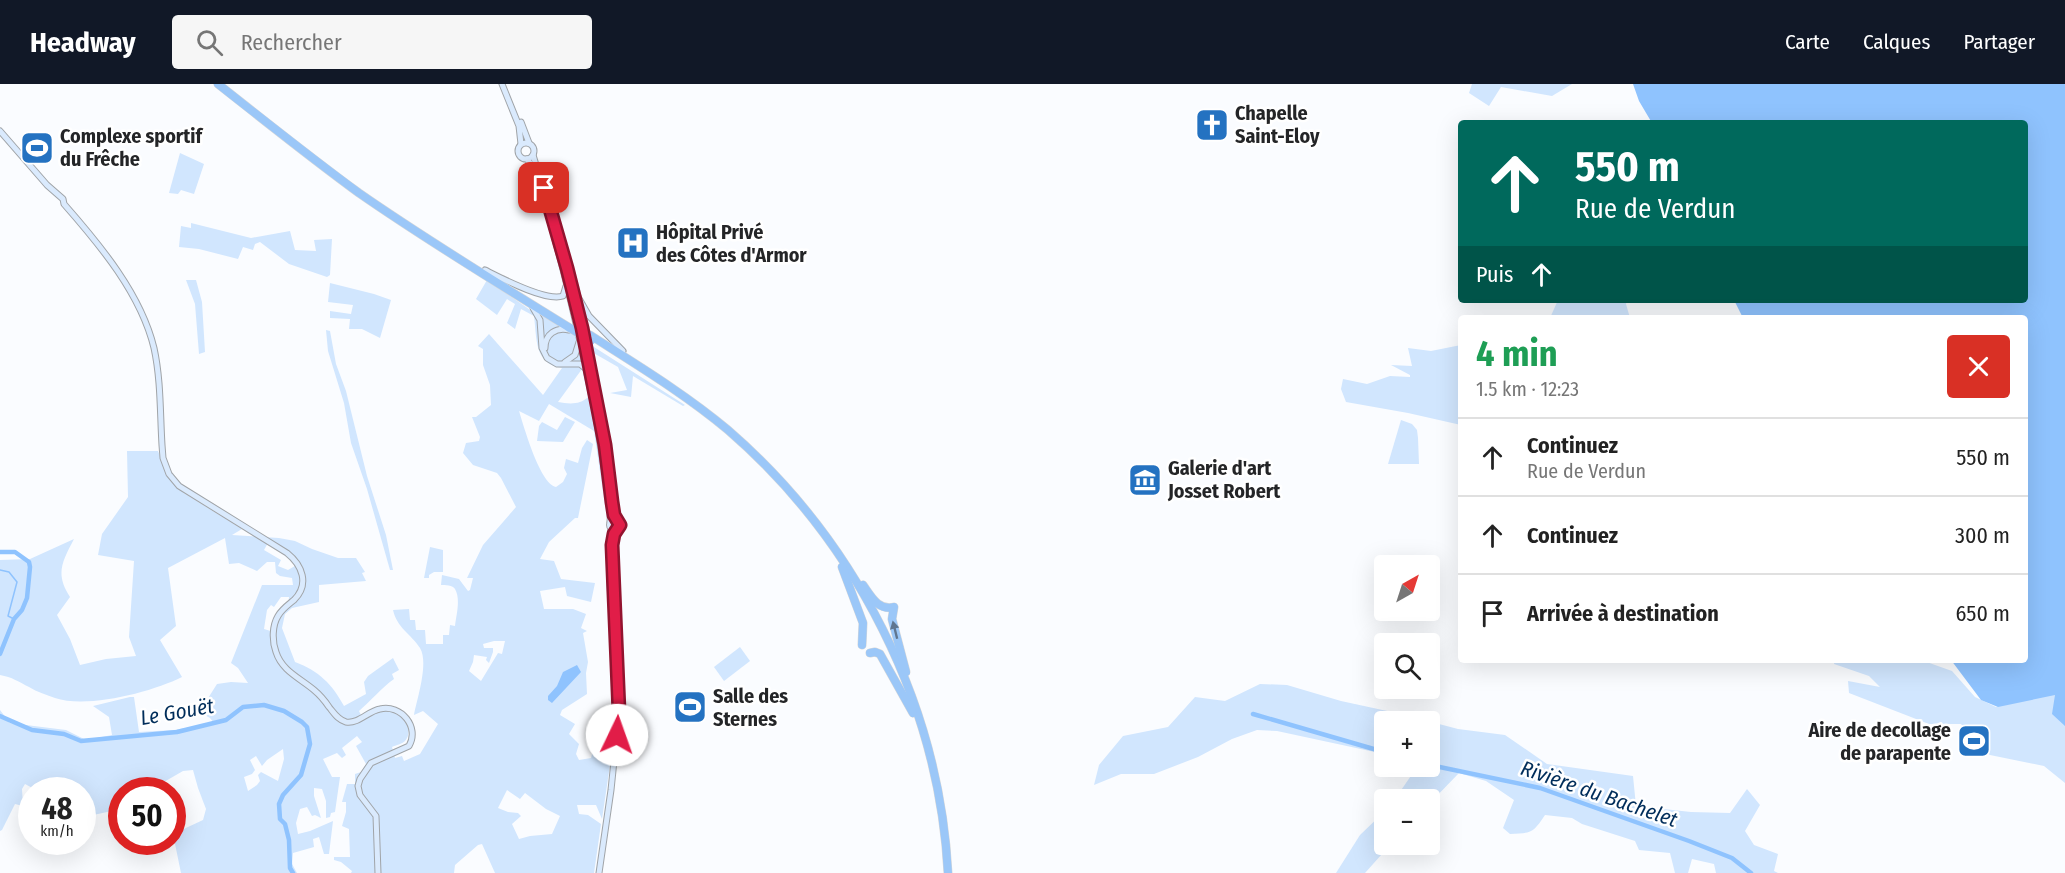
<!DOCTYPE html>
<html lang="fr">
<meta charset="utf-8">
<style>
:root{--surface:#fff;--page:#f6f6f6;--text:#222;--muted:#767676;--line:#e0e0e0;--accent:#111827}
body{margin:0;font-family:"Fira Sans Condensed",sans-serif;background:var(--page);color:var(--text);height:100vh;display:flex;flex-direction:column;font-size:22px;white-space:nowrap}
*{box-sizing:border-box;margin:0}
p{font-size:20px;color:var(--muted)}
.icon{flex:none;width:33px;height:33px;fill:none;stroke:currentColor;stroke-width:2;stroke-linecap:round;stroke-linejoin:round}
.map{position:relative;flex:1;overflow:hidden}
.drawer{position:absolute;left:1458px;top:231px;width:570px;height:348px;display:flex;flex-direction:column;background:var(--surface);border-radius:6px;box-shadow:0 6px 24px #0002}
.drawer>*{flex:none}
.top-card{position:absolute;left:1458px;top:36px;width:570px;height:183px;border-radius:6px;box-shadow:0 6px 24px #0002;background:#00695c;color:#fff;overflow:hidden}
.needle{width:39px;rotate:39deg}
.buttons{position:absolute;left:1374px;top:471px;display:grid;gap:12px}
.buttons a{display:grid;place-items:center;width:66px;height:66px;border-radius:6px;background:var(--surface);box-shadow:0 6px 24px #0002;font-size:30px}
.speed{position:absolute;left:18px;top:693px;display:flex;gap:12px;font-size:30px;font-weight:700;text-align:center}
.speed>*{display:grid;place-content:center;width:78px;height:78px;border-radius:50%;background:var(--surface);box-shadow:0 6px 24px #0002;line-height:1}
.speed small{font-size:15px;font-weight:400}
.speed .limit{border:9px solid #d22;background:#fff;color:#111}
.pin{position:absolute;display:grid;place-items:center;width:51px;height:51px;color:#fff;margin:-26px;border-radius:12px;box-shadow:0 3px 9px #0006}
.me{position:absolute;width:66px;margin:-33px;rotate:3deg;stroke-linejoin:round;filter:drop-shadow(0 0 4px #0008)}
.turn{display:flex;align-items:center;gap:21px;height:126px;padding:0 18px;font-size:27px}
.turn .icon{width:78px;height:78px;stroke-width:2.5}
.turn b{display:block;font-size:42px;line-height:51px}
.then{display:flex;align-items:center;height:57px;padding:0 18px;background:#0003;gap:12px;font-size:22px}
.round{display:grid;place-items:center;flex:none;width:63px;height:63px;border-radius:6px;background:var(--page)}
.head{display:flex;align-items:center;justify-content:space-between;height:102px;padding:0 18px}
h1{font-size:36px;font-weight:700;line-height:45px;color:#1e9e55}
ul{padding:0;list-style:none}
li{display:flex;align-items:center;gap:18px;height:78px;padding:0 18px;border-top:2px solid var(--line)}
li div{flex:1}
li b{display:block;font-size:22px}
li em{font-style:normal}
header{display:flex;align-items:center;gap:36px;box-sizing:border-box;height:84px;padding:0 30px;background:var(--accent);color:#fff}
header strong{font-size:28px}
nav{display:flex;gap:33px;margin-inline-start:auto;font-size:21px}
.search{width:420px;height:54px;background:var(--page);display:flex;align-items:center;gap:15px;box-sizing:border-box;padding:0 21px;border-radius:6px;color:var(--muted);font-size:22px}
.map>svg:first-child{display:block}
</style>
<header>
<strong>Headway</strong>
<div class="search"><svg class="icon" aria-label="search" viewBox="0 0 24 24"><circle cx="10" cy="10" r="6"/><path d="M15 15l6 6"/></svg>Rechercher</div>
<nav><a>Carte</a><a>Calques</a><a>Partager</a></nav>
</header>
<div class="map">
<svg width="2065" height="789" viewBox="0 0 2065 789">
<rect width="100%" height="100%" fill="#fafcff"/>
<g fill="#d1e6fe" fill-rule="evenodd">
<polygon points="1472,0 1572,0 1552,12 1501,3 1489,22 1469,9"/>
<polygon points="180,69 204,80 194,110 181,106 178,110 169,109"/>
<polygon points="191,139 251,154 290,147 295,166 316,167 314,156 332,155 330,191 327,193 289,180 260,158 255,160 253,166 243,163 238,175 199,165 179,163 181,142 191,144"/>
<polygon points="186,196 196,196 202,218 205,268 199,270 195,220"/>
<path d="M487,196L536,230L539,228L685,321L683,322L633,292L631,313L610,309L627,306L618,283L590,267L613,397L618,494L623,634L616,635L613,567H610L612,544L606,501L610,455L594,347L549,320L539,337L519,327C524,343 540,400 556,403L563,398L567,390L564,384L566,375L578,379L582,364L587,356L593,360L578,434H575L549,458L540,475L554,477L561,495L595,499L591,518L567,512L565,503L540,507L544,525H573L586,530L581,544L587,547L583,549L588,578L586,589L587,610L562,626L560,631L575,640L569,650L579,660L576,670L579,676L591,674L597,653L614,654L602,735L596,721H577L579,730L588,731L601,740L594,789H495L482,760L478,761L455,781L454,789H351L352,787L341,778L334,776V773H350L349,745L342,742L346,728V718H342L347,700H355V690L361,688L366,680L356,662L362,658L357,652L342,664L346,671L342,674L337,669L323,675L332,693H340L335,728L331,729L330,733L326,734V717L322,705L314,704V712L321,734L315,731L312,732L307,723L300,725L296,739L298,750L310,747L333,737L329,770H324L319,753L313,755L314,763L293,769L292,780L297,789H181L173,750L203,736L206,725L198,704L193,686L183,687L150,706H122L121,725L84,733L82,706H36L25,700L22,705L23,722L15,720L2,746L0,747V626L10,639L66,646L86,656L112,651L109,633L93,622L130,613H134L139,648L174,646L214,639L210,634L203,630L205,619L217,600L231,598L248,599L238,584L231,579L262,501H293L292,494L280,492L276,489L275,478H267L257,487L239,479L229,480L225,454L168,484L176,542L160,556L182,593C152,608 87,625 55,614C47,611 37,608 29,603C19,598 12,593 0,591V476L30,475L74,455C62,478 55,490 70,513L57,531L70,555L80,581L106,575L136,572L129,553L134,477L98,471L102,450L128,413L127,367H158L168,393L184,409L242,445L232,451L279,454L295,457L312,465L338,474H356L365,488L362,489L366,497L319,501V518L292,524L285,530L282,544L295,578C319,587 332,600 344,622L366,610L364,598L368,592L393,574L399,586L392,590L394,595C381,604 371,617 359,627L361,631C371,629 381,625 390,627C402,630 415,645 405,657C402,660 396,661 392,663L395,674L402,672L404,677L420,670L438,640L423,627L414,631C417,615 429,579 420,564C411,550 397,544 393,526L409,525L410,536H415L416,546H425L426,560H443V551H449L450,541L455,542C456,532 461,515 455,505C453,501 445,501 441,501L442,491L459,495L468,507L470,506L473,494H467L483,461L516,423L501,394L497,389L473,381L463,369L466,359L479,357L480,353L472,333H476L491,321L490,301L483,281V265L478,262L489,250L543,311L562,284C534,280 537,255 534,232L521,225L515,245L507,239L515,220L507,215L497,231L476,215ZM582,285L588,313C580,321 569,320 558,318ZM269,457L290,469L300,479L288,486L278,482L281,476L264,466ZM281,513H289L288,522L280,532L274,548L264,545L267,526L271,521L274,523ZM494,557H505L502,570L498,569L481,597L469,587L473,578L474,571L487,573L486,576L489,579L493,568V564H484L483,560ZM283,665L284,675L278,697L261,688L258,691L260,697L257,701L248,707L244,693L252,690L255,686L250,676L256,672L262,682L267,676ZM507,706L520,715L525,709L546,725L560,732L552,750L530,752L519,755L512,740L521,732L518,729L508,728L498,724Z"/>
<polygon points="330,199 374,210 391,216 380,254 362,245 349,245 350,235 330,234 330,227 351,230 353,221 328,218"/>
<polygon points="1558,216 1627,216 1626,220 1630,234 1550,234"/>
<polygon points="326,246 330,247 336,280 346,307 367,392 386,451 393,486 390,486 367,405 351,359 344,319 328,267"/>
<polygon points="1461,261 1461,341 1408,329 1346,318 1341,305 1343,295 1367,300 1390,292 1410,293 1410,291 1391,281 1412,282 1408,264 1431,267"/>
<polygon points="565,333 575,338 563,358 537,357 539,342 542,338 557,346"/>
<polygon points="1401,336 1412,340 1417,346 1418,354 1419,380 1388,380"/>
<polygon points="430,463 443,466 443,488 434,488 429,491 429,494 424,494"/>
<polygon points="740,563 750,577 724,597 714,583"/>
<polygon points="1835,576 1921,576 1952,587 1975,613 1996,623 2055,608 2065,617 2065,699 2044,682 1990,671 1966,655 1966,646 1961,640 1929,640 1849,609 1848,597 1880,603 1869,592 1834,580"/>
<path d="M1260,600L1287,601L1341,617L1401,630L1458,645L1505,651L1547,680L1633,692L1636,722L1691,728L1730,729L1747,705L1760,721L1745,747L1754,761L1778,770L1774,787L1778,789H1716L1714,780L1692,775L1688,789H1675L1670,769L1639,766L1635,757L1582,740L1572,734L1545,731C1533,749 1532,749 1510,750L1503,744L1514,716L1486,697L1459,689L1430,719V716L1395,715L1417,683L1430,682V638H1384V670L1277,647L1257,646L1232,655L1198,673L1154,690H1121L1094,701L1099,681L1123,652L1168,643L1195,613L1225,617Z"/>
<polygon points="1384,728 1384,760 1390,761 1365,789 1336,789 1360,751"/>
</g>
<g fill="#8fc3fe">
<polygon points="1633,0 2065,0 2065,642 2052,630 2055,611 1998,623 1981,616 1951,576 2025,576 2025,234 1743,234 1734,216 2025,216 2025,39 1652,39 1639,17"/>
<polygon points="577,581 581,588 552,619 548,616 548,612 557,602 563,588"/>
</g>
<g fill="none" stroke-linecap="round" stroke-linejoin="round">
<polyline stroke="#8fc3fe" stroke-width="1.5" points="0,486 9,488 17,498 8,532 14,535"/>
<g stroke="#8fc3fe" stroke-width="4.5">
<polyline points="0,468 15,468 29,478 30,483 27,514 22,526 14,535 0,570"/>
<polyline points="1253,630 1384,668"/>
<polyline points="0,632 32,646 64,650 81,657 177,648 226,636 243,623 264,621 284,627 302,638 307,643 310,660 301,691 283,711 279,720 280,735 285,740 289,756 290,784 293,789"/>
<polyline points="1430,681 1540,704 1689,757 1732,774 1751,789"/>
</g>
<g stroke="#a0a4a8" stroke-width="7">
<g id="secondary">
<polyline points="502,0 519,42 521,60"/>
<polyline points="521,38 529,59"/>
<path d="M0,47L47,101L63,115L64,120C100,161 141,210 154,264C161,296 160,329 162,361L163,374L169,390L179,402L287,469C302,481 310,500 294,516C288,521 282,525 278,532C272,542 272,557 276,568C282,587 300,594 314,606C320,611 325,617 329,623C334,629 338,636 346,638C359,640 368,627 380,625C401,620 420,643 409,662L371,679L360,695L358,702L360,711L376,732L378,789"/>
<circle cx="526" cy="67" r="8"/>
<polyline points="533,71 567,184 582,244 605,361 612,418 616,436"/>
<path d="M527,75C539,89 542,113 548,130C566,192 580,255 593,318"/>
<path d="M485,186C501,194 546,218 563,212L566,202"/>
<polyline points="577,211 589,232 623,267"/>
<polyline points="533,224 540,236 542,264 547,274 557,280 580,280 585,284"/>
<path d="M545,264C545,250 556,243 569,246"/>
<polyline points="565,278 575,271 579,258"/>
<polyline points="594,320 604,384"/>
<circle cx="615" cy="441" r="5.5"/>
<polyline points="610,437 611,426"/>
<polyline points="599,789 611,706 619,628 611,445"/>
</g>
</g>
<g stroke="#d8d8d8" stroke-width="9">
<g id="trunk">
<path d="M218,0C265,37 311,74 359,109C428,157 499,200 570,244"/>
<path d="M590,251C637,281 685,310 728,346C856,457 939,619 948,789"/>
<polyline points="842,483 863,539 862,561"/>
<path d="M863,501C871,512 878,527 894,523L892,535L906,588"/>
<polyline points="870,569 875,568 880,570 913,629"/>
</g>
</g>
<use href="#secondary" stroke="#daeafd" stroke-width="5"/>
<use href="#trunk" stroke="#9bc7f8" stroke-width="8"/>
<g stroke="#d8d8d8" stroke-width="9" stroke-linecap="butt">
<polyline id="trunk-bridge" points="570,244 591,257"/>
</g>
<use href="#trunk-bridge" stroke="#9bc7f8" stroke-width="8"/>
</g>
<defs><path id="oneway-solid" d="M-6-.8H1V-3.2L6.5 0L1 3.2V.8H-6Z" transform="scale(1.5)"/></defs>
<use fill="#607690" href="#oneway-solid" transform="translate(895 546) rotate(-104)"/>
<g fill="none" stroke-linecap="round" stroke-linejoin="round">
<g stroke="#92132f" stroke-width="15">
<polyline id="route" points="544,104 567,184 582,244 605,361 612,418 614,431 620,441 614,450 612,461 619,628 617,651"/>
</g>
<use href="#route" stroke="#e11d48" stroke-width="10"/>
</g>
<defs>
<g id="church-square" transform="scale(1.725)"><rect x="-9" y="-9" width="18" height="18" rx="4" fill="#2472c1" stroke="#fff"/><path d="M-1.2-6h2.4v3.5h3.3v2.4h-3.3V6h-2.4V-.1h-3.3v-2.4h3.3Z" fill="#fff"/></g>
<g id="stadium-square" transform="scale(1.725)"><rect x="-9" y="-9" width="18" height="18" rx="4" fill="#2472c1" stroke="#fff"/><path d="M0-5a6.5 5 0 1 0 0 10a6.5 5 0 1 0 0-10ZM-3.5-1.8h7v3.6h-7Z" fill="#fff"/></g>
<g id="hospital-square" transform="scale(1.725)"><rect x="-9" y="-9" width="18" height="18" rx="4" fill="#2472c1" stroke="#fff"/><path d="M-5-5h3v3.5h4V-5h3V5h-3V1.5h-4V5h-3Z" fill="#fff"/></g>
<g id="museum-square" transform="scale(1.725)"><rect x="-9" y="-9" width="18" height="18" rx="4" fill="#2472c1" stroke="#fff"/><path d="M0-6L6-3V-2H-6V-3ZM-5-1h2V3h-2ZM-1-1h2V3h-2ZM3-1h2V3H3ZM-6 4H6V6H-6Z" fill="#fff"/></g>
</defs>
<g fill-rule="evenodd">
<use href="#church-square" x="1212" y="41"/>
<use href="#stadium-square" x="37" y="64"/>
<use href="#hospital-square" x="633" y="159"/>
<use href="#museum-square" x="1145" y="396"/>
<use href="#stadium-square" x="690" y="623"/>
<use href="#stadium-square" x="1974" y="657"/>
</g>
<g text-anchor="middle" stroke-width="5" stroke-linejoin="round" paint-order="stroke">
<g font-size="20" font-weight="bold" fill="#242527" stroke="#fff" text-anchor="start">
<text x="1235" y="36">Chapelle<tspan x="1235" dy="23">Saint-Eloy</tspan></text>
<text x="60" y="59">Complexe sportif<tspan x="60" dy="23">du Frêche</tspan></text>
<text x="656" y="155">Hôpital Privé<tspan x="656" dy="23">des Côtes d'Armor</tspan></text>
<text x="1168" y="391">Galerie d'art<tspan x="1168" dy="23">Josset Robert</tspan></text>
<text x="713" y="619">Salle des<tspan x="713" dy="23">Sternes</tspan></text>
<text x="1951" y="653" text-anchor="end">Aire de decollage<tspan x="1951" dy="23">de parapente</tspan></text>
</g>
<g font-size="21" font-style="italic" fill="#002d5a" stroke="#fff">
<text transform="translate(177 628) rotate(-10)" y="7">Le Gouët</text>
<text transform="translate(1599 710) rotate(19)" y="7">Rivière du Bachelet</text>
</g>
</g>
</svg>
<div class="buttons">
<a><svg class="needle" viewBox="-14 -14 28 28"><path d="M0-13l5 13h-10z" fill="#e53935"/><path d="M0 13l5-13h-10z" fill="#767676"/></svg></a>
<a><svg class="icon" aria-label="search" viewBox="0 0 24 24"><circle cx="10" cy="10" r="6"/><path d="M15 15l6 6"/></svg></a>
<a>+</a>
<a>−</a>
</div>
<div class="speed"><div>48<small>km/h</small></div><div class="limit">50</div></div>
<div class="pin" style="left:544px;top:104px;background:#d93025"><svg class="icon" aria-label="arrive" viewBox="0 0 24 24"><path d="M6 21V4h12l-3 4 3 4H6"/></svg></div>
<svg class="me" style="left:617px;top:651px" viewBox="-20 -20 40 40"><circle r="19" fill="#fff"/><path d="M0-13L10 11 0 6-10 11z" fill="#e11d48"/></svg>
<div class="top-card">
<div class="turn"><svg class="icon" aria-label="ahead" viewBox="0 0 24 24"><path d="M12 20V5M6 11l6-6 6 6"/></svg><div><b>550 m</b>Rue de Verdun</div></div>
<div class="then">Puis<svg class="icon" aria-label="ahead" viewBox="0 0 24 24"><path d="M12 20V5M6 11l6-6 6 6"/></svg></div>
</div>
<section class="drawer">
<div class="head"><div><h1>4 min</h1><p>1.5 km · 12:23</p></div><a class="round" style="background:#d93025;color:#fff"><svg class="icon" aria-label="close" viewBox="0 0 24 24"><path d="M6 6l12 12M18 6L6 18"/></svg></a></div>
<ul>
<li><svg class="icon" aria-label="ahead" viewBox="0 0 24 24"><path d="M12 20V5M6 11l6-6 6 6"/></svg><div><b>Continuez</b><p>Rue de Verdun</p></div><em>550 m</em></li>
<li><svg class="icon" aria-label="ahead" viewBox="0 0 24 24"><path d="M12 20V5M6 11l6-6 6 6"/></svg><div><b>Continuez</b></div><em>300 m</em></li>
<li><svg class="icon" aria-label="arrive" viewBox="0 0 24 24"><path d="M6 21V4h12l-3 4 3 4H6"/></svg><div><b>Arrivée à destination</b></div><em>650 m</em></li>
</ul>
</section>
</div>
